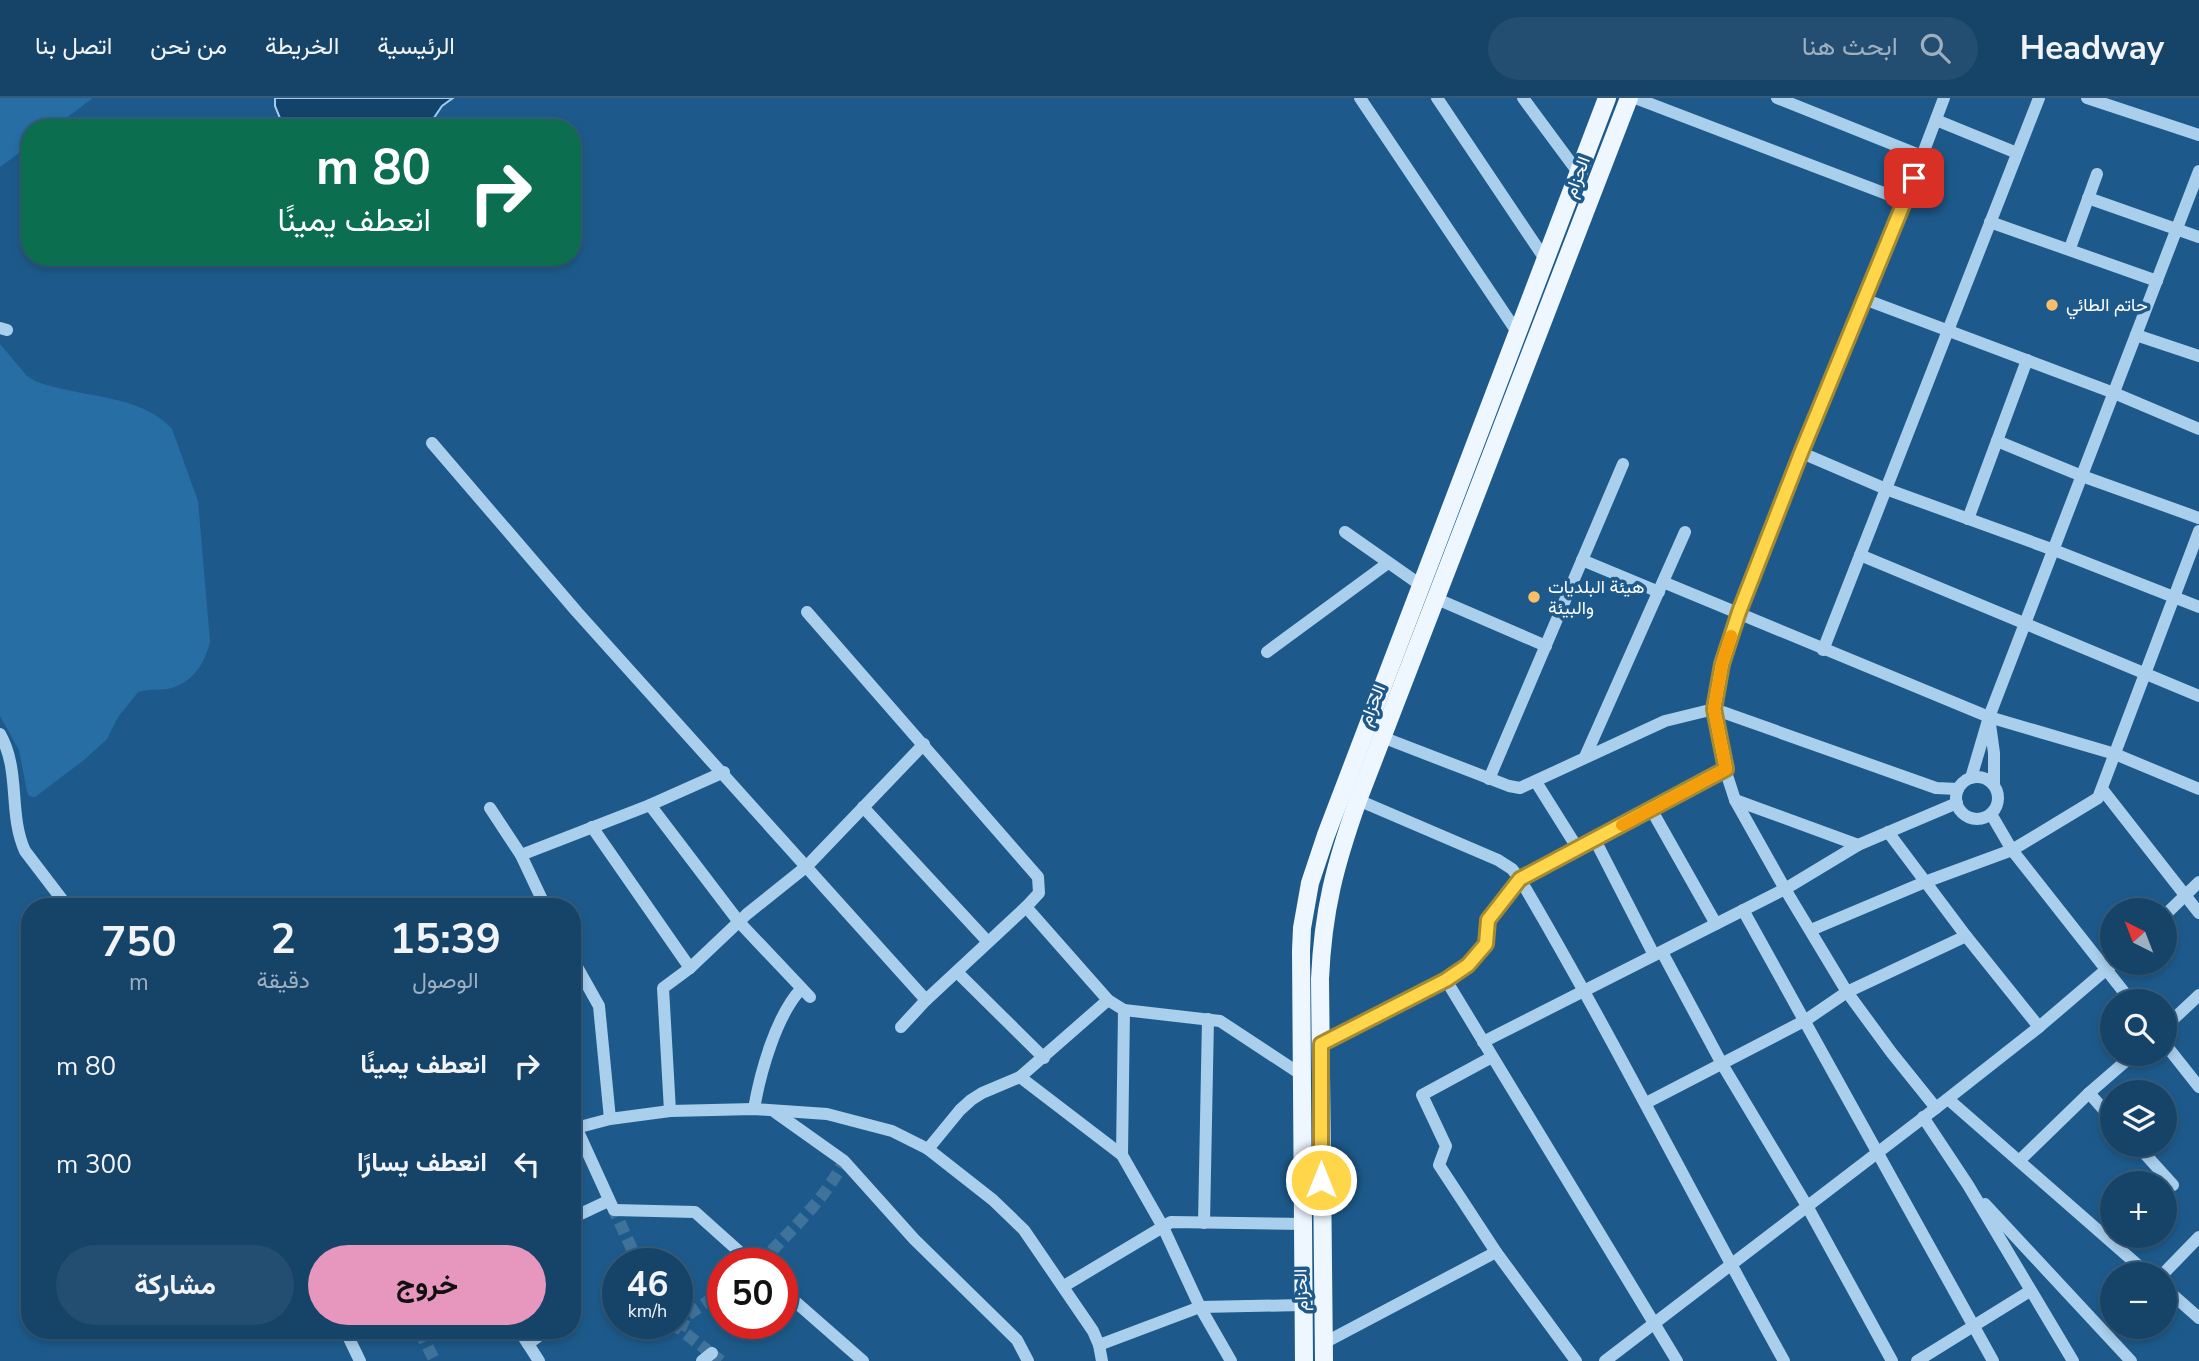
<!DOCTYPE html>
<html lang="ar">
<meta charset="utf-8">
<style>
:root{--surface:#164468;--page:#234e71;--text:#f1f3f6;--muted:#9eb0c0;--line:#355c7c;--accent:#e797bd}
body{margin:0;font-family:"Nunito Sans",Vazirmatn,sans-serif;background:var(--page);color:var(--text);direction:rtl;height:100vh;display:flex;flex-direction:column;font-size:26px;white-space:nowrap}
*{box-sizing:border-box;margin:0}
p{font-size:23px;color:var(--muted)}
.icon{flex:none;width:38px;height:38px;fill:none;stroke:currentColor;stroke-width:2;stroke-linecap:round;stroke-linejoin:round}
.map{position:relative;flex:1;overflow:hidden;direction:ltr}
.side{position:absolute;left:21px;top:800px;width:560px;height:441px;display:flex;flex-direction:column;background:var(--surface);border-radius:28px;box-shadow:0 4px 10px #0003,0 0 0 2px var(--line);direction:rtl}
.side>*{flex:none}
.guide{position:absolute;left:21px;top:21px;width:560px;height:147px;border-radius:28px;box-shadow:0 4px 10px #0003,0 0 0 2px var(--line);direction:rtl;background:#0b6e4f;color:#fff;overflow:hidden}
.needle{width:46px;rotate:318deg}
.fabs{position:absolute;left:2100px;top:800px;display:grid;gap:14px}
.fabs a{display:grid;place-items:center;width:77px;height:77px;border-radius:50%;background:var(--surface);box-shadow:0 4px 10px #0003,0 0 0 2px var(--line);font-size:35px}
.speed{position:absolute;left:602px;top:1150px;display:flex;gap:14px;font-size:35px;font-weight:700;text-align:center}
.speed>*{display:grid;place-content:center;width:91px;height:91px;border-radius:50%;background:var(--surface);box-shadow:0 4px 10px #0003,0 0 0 2px var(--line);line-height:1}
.speed small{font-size:18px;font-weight:400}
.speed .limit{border:10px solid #d22;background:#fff;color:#111}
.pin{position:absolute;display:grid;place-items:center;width:60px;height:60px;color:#fff;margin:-30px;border-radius:14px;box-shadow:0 4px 10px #0006}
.me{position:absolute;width:77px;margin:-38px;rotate:0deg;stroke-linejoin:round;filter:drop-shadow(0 0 5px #0008)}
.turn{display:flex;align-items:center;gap:24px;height:147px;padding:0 35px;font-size:32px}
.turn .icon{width:91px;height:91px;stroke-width:2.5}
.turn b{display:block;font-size:49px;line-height:60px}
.eta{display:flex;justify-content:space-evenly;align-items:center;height:119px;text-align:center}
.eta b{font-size:42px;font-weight:700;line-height:49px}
.button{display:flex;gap:14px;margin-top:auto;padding:14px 35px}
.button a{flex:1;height:80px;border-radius:42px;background:var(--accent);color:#111;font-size:28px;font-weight:700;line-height:80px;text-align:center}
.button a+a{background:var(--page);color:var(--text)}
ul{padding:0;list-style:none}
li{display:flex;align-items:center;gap:21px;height:98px;padding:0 35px}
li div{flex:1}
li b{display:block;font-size:26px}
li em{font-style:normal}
header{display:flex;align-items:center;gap:42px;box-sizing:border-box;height:98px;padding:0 35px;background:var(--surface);border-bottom:2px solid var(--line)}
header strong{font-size:33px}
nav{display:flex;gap:38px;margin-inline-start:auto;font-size:24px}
.search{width:490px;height:63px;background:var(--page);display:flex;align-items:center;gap:18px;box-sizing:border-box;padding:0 24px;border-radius:38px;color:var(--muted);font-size:26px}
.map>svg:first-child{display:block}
</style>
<header>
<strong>Headway</strong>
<div class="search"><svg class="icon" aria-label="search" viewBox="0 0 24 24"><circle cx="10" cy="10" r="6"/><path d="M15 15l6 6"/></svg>ابحث هنا</div>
<nav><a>الرئيسية</a><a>الخريطة</a><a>من نحن</a><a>اتصل بنا</a></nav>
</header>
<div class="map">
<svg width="2199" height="1263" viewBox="0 0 2199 1263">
<rect width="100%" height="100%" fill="#1d5a8b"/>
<g fill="#266ea4">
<polygon points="0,0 93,0 53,30 30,30 30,47 0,69"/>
<path d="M0,246L27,278L35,283C78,300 140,295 172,331L198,403L210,543C205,566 192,586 167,591C157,592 148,591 138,594L118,619L107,641L84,662L35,699L29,698L27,694L19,652L0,618Z"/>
</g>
<polygon fill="#13436a" stroke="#9cccee" stroke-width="2" points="275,0 453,0 442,8 427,30 284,30 275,8"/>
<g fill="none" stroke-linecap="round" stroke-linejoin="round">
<g stroke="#3f739c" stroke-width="12" stroke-dasharray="12 6" stroke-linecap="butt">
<polyline points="612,1108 639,1166"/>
<path d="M759,1166C790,1133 824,1103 844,1063"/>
<polyline points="672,1225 721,1263"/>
<polyline points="424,1232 424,1242 435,1263"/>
<polyline points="680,1232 686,1218 723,1193"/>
</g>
<g stroke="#a9cfec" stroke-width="12">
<polyline points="1360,0 1517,234"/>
<polyline points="1437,0 1545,161"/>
<polyline points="1523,0 1577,73"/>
<polyline points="1635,0 1905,103"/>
<polyline points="1777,0 1922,58"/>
<polyline points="2087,0 2199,37"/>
<polyline points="1936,22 2017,55"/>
<polyline points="2088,100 2199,139"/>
<polyline points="1990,124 2157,183"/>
<polyline points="2070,150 2097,76"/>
<polyline points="1864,201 2114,295 2199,331"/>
<polyline points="0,230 7,232"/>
<polyline points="2136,237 2199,258"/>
<polyline points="1997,343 2082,378 2199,420"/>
<polyline points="432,345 577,514 926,902"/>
<polyline points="1802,355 1886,391 2054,452 2199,509"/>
<polyline points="1968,421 2027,262"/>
<polyline points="1345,434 1422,488"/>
<polyline points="1860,457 2199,598"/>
<polyline points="1582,462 1659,494"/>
<polyline points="1663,484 1989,619 2115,656 2199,691"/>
<polyline points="1437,501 1546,548"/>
<polyline points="807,514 1038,779 1039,795 1026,809 926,902 901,929"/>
<polyline points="1823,552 2039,0"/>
<polyline points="1267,554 1388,465"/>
<polyline points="1990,626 1994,655 1994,687"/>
<path d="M0,636C21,673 8,716 25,753L67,808"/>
<polyline points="1382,639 1509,688 1520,690 1665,623 1714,611 1936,690 1958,691"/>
<polyline points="1585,659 1685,434"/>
<circle cx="1977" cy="700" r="21"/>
<polyline points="1971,680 1989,619 2199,73"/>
<polyline points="1489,681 1623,366"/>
<polyline points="1536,684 1578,751"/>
<polyline points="2102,691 2199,815"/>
<path d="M1358,702L1498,762L1512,771L1520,781C1613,939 1695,1103 1784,1263"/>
<polyline points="1735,702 1858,747"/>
<polyline points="650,707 739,824 810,899"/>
<polyline points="863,709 988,844"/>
<polyline points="490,710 521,757 545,808"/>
<polyline points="1651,711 1716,826"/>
<polyline points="1991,716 2012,752 2131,903"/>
<polyline points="592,729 690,870"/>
<polyline points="1888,734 1966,838 2039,929"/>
<polyline points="1595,742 1654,857"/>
<polyline points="521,757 650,707 724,674"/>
<polyline points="1026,809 1108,902 1124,912 1220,923 1302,977"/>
<polyline points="1743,812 1993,1263"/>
<polyline points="2165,817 2199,784"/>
<polyline points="1811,832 1925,784 2012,752 2098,700 2199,433"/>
<polyline points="1662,854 1722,966 1807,1108 1892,1263"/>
<polyline points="572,860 599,908 610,1021"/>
<polyline points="957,874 1044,960"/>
<polyline points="1446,882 1677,1263"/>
<polyline points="2165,929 2199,897"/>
<polyline points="1483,944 1785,791 1858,747 1957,705"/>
<polyline points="1321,946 1446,882 1468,867 1486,846 1488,822 1520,781 1725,671"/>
<polyline points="2165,946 2199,989"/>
<polyline points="1492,959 1422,997 1446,1048 1439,1067 1496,1154 1576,1263"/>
<polyline points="1020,979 1122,1057 1163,1129 1200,1209 1231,1263"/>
<polyline points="2089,995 2112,1021"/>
<polyline points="1948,1001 2148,1176"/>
<polyline points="1646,1005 1806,922 1847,894 1966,838"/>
<polyline points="1936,1010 1891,954 1847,894 1785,791 1735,702 1725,671 1714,611 1722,566 1739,514 1905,103 1944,0"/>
<path d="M754,1011C760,975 776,918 801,891"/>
<polyline points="670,1013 663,890 690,870 747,816 807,768 924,646"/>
<polyline points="775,1014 844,1063 914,1141 1017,1242 1028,1263"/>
<polyline points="1923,1019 1968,1087 2073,1263"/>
<polyline points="576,1029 612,1108"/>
<polyline points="572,1031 610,1021 670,1013 754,1011 827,1016 892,1033 928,1051 993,1102 1024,1132 1093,1233 1099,1247 1102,1263"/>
<polyline points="2136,1046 2173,1087"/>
<polyline points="928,1051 960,1012 971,1002 982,995 1020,979 1108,902"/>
<polyline points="1122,1057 1124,912"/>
<polyline points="2019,1063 2089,995 2134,956"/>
<polyline points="1985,1106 2131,1263"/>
<polyline points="614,1112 695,1114 753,1166"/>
<polyline points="572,1120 608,1103"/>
<polyline points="1204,1125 1208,921"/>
<polyline points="2163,1176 2199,1139"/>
<polyline points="1064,1188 1171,1124 1304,1126"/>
<polyline points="2165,1190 2199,1220"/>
<polyline points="782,1192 863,1263"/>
<polyline points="345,1232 360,1263"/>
<polyline points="519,1232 539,1263"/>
<polyline points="1324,1245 1496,1154"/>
<polyline points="528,1246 547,1232"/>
<polyline points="1099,1247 1200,1209 1302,1207"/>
<polyline points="702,1263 712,1255"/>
<polyline points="1605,1263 1936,1010 2039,929 2115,864"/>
<polyline points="1917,1263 2030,1193"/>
</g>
<g stroke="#eef7ff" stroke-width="18">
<polyline points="1304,1263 1301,853 1302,830 1310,785 1326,737 1607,0"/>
<path d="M1324,1263L1320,881C1323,812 1335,767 1358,702L1629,0"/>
</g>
</g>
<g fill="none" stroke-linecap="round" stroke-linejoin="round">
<g stroke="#a68a30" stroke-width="18">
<polyline id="route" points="1321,1082 1321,946 1446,882 1468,867 1486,846 1488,822 1520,781 1726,671 1714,611 1722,566 1739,514 1801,355 1914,80"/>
</g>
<use href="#route" stroke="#ffd54a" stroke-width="12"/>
<polyline stroke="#f59e0b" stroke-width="12" points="1622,727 1726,671 1714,611 1722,566 1731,538"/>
</g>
<g fill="#fcbf67" stroke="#1d5a8b" stroke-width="2.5">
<circle cx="2052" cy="207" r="7"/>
<circle cx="1534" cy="499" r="7"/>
</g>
<g text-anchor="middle" stroke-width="7" stroke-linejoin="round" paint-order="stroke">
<g font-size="18" fill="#fff" stroke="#1d5a8b">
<text transform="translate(1577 79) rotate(-69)" y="6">الحزام</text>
<text transform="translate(1372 607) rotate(-68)" y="6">الحزام</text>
<text transform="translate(1301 1192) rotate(-92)" y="6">الحزام</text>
</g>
<g font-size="18" fill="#fff" stroke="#1d5a8b" text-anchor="start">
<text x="2066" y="213">حاتم الطائي</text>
<text x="1548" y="495">هيئة البلديات<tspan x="1548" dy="21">والبيئة</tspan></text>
</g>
</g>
</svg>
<div class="fabs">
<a><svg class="needle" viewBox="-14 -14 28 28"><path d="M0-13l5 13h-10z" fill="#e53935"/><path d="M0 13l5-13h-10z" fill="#9eb0c0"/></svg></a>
<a><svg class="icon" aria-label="search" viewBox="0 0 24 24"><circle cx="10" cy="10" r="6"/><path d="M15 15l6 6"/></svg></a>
<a><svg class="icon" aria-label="layers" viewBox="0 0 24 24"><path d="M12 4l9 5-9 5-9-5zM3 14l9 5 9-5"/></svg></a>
<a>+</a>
<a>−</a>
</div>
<div class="speed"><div>46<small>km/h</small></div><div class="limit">50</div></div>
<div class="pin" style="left:1914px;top:80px;background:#d93025"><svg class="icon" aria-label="arrive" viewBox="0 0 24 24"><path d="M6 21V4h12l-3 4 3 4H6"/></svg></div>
<svg class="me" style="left:1321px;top:1082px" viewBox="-20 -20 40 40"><circle r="17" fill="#ffd54a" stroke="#fff" stroke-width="3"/><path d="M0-11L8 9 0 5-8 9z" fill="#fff"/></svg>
<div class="guide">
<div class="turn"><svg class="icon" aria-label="right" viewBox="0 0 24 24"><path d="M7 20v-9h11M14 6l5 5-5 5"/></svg><div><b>80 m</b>انعطف يمينًا</div></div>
</div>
<section class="side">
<div class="eta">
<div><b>15:39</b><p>الوصول</p></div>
<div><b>2</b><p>دقيقة</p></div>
<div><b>750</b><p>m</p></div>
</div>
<ul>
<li><svg class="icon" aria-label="right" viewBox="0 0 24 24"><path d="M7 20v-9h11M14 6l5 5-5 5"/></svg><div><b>انعطف يمينًا</b></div><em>80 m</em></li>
<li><svg class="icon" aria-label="left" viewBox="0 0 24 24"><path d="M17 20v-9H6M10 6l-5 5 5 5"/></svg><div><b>انعطف يسارًا</b></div><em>300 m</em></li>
</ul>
<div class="button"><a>خروج</a><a>مشاركة</a></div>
</section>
</div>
